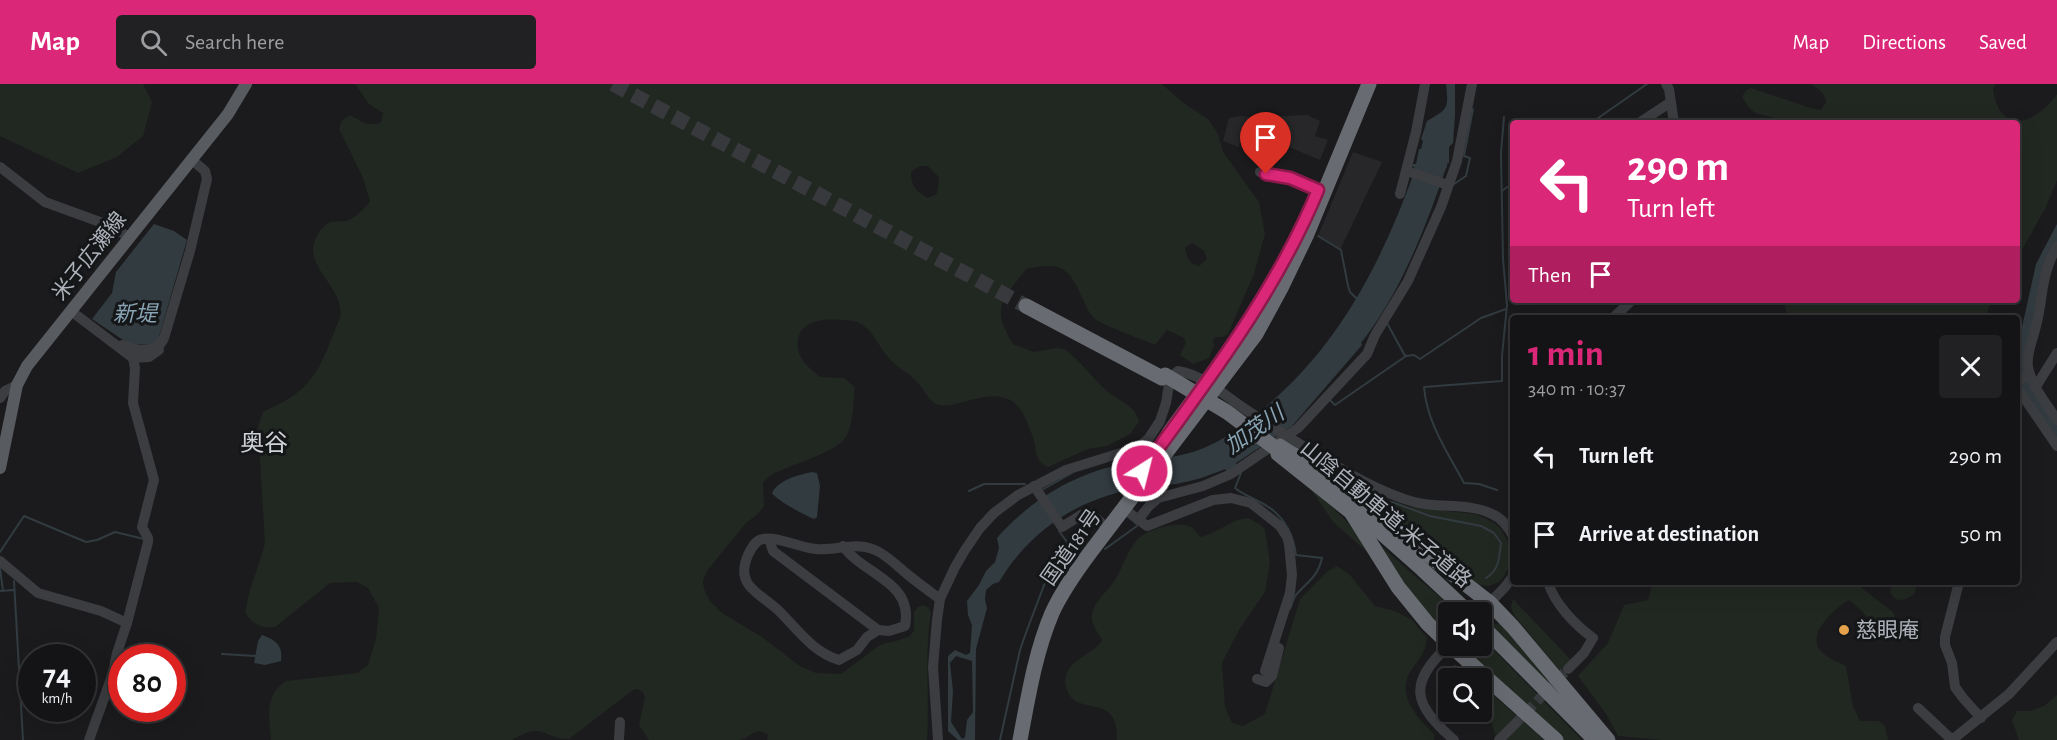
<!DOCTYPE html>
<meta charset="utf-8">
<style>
:root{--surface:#141416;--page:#212123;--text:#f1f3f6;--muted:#9d9ea1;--line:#333335;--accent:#db2777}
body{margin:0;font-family:"Alegreya Sans","Noto Sans JP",sans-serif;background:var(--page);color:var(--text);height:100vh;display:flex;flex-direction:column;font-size:22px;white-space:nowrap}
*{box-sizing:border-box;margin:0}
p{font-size:20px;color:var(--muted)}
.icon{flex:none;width:33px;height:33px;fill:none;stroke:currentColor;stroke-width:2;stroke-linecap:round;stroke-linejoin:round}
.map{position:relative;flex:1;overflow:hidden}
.sheet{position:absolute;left:1510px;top:231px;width:510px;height:270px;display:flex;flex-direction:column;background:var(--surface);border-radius:6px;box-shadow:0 6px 24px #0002,0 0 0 2px var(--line)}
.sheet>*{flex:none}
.banner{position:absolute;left:1510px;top:36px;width:510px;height:183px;border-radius:6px;box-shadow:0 6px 24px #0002,0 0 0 2px var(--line);background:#db2777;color:#fff;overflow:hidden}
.fabs{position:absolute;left:1438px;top:518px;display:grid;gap:12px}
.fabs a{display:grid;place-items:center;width:54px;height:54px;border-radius:6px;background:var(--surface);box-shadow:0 6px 24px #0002,0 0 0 2px var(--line);font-size:30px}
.speed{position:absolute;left:18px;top:560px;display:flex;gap:12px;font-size:30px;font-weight:700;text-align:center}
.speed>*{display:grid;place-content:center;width:78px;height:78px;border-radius:50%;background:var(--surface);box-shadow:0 6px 24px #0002,0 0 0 2px var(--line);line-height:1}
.speed small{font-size:15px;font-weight:400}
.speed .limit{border:9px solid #d22;background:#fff;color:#111}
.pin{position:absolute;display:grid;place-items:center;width:51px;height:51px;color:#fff;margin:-62px -26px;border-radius:50% 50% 50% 0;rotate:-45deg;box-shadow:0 0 6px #0007}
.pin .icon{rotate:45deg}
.me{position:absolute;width:66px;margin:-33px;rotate:36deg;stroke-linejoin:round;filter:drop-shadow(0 0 4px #0008)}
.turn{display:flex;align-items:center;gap:21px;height:126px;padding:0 18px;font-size:27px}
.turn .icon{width:78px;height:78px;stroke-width:2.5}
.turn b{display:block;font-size:42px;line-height:51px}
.then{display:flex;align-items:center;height:57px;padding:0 18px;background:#0003;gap:12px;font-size:22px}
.round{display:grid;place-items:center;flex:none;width:63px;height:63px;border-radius:6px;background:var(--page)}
.head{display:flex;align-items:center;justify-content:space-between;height:102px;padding:0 18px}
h1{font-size:36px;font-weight:700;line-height:45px;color:var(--accent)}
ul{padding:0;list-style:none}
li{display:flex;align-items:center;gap:18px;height:78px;padding:0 18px}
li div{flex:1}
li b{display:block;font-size:22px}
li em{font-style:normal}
header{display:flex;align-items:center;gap:36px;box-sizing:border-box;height:84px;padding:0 30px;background:var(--accent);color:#fff}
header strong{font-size:28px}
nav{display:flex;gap:33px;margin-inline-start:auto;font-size:21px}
.search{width:420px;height:54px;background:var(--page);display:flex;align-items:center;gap:15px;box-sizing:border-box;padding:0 21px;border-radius:6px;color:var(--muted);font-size:22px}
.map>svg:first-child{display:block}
</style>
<header>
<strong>Map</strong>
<div class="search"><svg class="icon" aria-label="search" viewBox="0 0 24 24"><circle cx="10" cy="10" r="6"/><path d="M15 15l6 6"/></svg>Search here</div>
<nav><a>Map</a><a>Directions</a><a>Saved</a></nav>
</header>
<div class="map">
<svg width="2057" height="656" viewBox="0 0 2057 656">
<rect width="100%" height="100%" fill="#1b1b1d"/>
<g fill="#272729">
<polygon points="1307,31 1320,37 1315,52 1328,56 1320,76 1251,47 1241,50 1239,63 1223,57 1229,34 1239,32 1255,33"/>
<polygon points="1353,68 1382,78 1340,166 1318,152"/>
</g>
<g fill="#212721" fill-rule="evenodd">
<polygon points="0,0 143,0 152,18 143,52 117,73 78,89 0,52"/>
<path d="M355,0H1162L1182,18L1208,35L1218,50L1223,68L1259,118L1265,150L1254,190L1228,250L1223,253H1215L1213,257L1214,262L1209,274L1193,280L1180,271L1186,259L1184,254L1167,246L1155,261C1144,256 1102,241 1095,235C1088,229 1085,219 1081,211C1067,180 1058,179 1026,185C1003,216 990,222 1013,260L1034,268L1057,264L1064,265C1081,277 1093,295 1109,309C1120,317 1137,323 1139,338L1130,350L1107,362L1088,365L1048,383C1046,382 1043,381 1041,378C1035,373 1036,364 1034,357C1030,344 1023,324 1012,317C985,302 955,328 936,320C928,316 924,305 918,299C909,288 895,283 887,272C878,261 872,244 857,238C853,236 847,237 843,236C824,234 794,236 798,265C799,276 812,286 820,293L844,294L855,303C853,319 854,338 846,353C837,369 785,382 768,393L763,399L764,422L758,430L746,439L707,487L703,497L704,505L710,517L722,529L762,553L800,582L816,589L841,590L877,563L885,559L896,557L910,552L914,546V528L918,523L923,521L928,523L931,529C924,572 930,613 927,656H767L768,651C755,641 750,655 739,656C709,656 679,656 649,656L639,641L645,613L643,608L638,605L633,606L569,655C543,656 545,636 512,656H271C269,633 264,611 286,597L357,589L368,581L376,555L379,524L368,504L357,498L330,499L275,543C260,544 253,541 245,528C249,504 259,483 265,459L258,343L263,328C275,321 288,317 299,307C321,290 329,259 340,234C344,205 313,190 313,165C313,155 321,143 330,138C336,136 343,139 349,136C357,132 364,125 370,117L363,94L339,45L342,36L350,31C361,37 369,44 381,38L383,29L369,20ZM920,82H928L939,93L937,110L928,114C916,107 911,102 911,88ZM1192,159L1204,167L1207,175L1199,182C1188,179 1188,174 1185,164Z"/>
<path d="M1810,0H1996L1993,5C2000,53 2036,40 2057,10V96L2046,123L2018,173V39H1794L1755,29L1749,24L1742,13L1746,6L1751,4L1811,24L1821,26L1826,18C1824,8 1819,5 1810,0Z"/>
<polygon points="1783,216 1991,216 1986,234 1785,234 1786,227"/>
<polygon points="1285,356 1388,416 1411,423 1475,430 1493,438 1501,445 1509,460 1509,483 1503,494 1499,498 1489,502 1479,501"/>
<path d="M1311,405C1337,427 1357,445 1374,474L1333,438Z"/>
<path d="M1248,434L1261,441L1265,446L1270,478L1265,508L1239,546L1222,579L1225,623L1232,639L1243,642L1265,630L1300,515L1328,487L1337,482L1350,491L1375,522L1395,527L1412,536L1427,553C1426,571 1417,576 1409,590C1397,613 1419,635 1434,650V656H1117C1119,607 1077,634 1067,606C1057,577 1094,572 1102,556C1099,549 1092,543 1092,535C1091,518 1107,509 1115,496C1122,484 1127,469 1135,458C1143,446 1177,436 1191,443C1195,445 1197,450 1200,453C1218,449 1231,435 1248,434Z"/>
<path d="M1373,453C1398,480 1429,502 1456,528H1449V545C1426,543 1386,473 1373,453Z"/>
<path d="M1653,498H1857L1858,501L1893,528L1897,538L1886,546C1872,541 1862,525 1849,516C1836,523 1805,551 1821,567C1827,574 1838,578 1846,582L1853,623L1860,637H1879L1885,642L1888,656H1662L1618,652L1606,630L1578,592L1608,559L1624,521L1648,516Z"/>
<path d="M1892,498H1918L1914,511C1905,516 1895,520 1890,508Z"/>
<polygon points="1513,515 1571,576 1561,588 1514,531 1511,523"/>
<polygon points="1502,539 1592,642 1488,541"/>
<polygon points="1482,554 1582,656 1563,656 1470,573 1470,561 1482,561"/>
<polygon points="1482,601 1517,632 1496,653 1489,631 1482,620"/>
<polygon points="2057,611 2057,656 2019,656 2012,636 2017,627 2030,627 2044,622"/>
<polygon points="1523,637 1544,656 1506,656"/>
</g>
<g fill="#313b40" fill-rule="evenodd">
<path d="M1446,0H1455V31L1453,59L1449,63V79L1447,80V83L1446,84C1425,145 1401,208 1361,259L1362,261L1292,342L1236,379L1238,385L1228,390L1225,385C1196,397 1181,400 1149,403C1085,410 1032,443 999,498L993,500L986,506L985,516L987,524L976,565L975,656H958L948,647V572L955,566L966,571L970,569L972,541L968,531L967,517L979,501L986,487L995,478L999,464L997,454C1033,413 1079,387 1133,378C1154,375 1175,374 1196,367C1222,358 1243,342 1264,324C1339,262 1381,179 1414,89L1415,84L1412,82L1413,80H1416L1419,65H1421L1423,57L1421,55L1427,37C1447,25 1449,26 1446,0ZM956,572L972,577L973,628L967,636L965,653L962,655L951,638L953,607L950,579Z"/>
<polygon points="154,140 174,147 187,156 158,256 154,261 129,260 92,235 112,209 116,188"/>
<polygon points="2057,140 2057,158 2025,274 2057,341 2057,359 2018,298 2018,261 2036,180"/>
<path d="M812,388L817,389L820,402L817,433L814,435C806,432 776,416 772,409C778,396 798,391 812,388Z"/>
<path d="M262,551C276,556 283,562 281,577L265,581L254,579L258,557Z"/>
</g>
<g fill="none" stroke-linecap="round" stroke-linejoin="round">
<g stroke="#313b40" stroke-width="2">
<polyline points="1591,39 1647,0"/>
<polyline points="1454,100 1466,92 1470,74 1464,72 1473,25"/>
<polyline points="1502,107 1514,98"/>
<polyline points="1318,152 1341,166 1348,202 1350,208 1358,216"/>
<polyline points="1387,239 1404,270 1406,272 1414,271 1420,275 1481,234 1506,225"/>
<polyline points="1330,316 1335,321 1406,272"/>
<polyline points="1115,376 1136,372 1145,364"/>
<path d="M1241,389L1235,404C1242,410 1251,413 1260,418C1282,429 1293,447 1296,471L1322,474C1318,493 1307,498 1296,511C1293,515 1292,521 1290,525"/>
<path d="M1497,406L1479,400L1464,399C1447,367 1427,339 1424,303L1502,297V272L1507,221L1503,175L1501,69L1504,33"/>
<polyline points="969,407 984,400 1025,400"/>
<polyline points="1040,407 1072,389"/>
<path d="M1392,418L1430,432L1481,442L1494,449L1501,459C1499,473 1500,485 1486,494"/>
<polyline points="1105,465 1137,442"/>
<polyline points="0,468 24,432 86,458 97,456 115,448 144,455"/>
<polyline points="0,484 3,507"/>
<polyline points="14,497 23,656"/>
<polyline points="0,507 14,506"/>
<polyline points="222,570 256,572"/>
<polyline points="1455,582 1466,594"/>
<polyline points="1482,614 1493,627"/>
<polyline points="1000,656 1020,566 1027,546 1046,496 1068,468 1067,458 1059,447"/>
</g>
<polyline stroke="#38393d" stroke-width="10" stroke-dasharray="10 5" stroke-linecap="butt" points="1516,639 1568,585"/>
<polyline stroke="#38393d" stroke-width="15" stroke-dasharray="15 8" stroke-linecap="butt" points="613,0 1026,222"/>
<g stroke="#3c3d41" stroke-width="10">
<polyline points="1666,0 1669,5 1674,39"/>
<polyline points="1639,39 1671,18"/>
<polyline points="0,83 45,118 111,142 129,153"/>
<polyline points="1407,87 1448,101"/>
<polyline points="1260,88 1290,95 1324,109"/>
<polyline points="1400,110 1416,48 1425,0"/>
<path d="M2057,162C2040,193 2044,211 2036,242C2033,256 2026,269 2028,283C2032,303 2046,319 2057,336"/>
<polyline points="71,227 133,274 135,284 133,319 154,396 142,443 148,454 148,458 127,539 117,569 113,589 89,656"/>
<polyline points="1613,234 1632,216"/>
<path d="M122,261C137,267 156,271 164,254L190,167L207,95L205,87L191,75"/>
<polyline points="133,274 149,273 159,266"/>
<polyline points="2018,296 2030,291"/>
<polyline points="2035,304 2057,269"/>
<polyline points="2018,305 2057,362"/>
<polyline points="0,314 5,307 17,301"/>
<path d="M1298,359C1335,381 1372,406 1414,418C1439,425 1468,418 1492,430C1502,434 1509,444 1514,454"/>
<polyline points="1034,402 1062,443 1081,431 1090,429 1108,445"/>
<polyline points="1124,425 1147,442 1213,416 1231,414 1251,419 1280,442 1287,453 1289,460 1292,491 1290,509 1265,587"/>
<polyline points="1138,436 1149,422 1158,414 1203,402 1231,390 1298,344 1367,270 1375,251 1408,197 1441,123 1457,77 1472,0"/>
<path d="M769,455L773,467L878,546L889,547L905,542C914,497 863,491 843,462"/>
<polyline points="0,477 38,509 101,527 127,539"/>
<path d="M1548,498C1554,519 1575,541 1593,554L1584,569L1568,585"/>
<polyline points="1959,498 1945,553 1945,561 1952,579 1955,603 1963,614 1981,634"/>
<polyline points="1481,528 1505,503 1514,491"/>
<path d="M878,546L867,553L857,566L839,576C813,568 798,546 780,528C761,509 734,503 748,471C751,465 755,456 763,455C777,452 801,464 816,465C836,467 855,457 875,466C887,471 897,482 907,490C918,499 929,507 940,515"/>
<path d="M1449,561C1407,600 1413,620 1454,656"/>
<polyline points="1257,595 1266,598 1272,592 1279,564"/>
<polyline points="1918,624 1952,656 2009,610 2057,558"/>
<polyline points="619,656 620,638"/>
<path d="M938,656L933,583L937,536L940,515L955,483L965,466L980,444L994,429L1018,411L1066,386L1137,364L1149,354L1160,337L1166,319L1170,294L1178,287C1204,291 1226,313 1248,327"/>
<polyline points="1499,656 1516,639"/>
</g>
<polyline stroke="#585b60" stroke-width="12" points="0,384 17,301 27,282 228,30 246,0"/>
<g stroke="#686c72" stroke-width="15">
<polyline points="1026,222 1162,294"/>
<polyline points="1169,349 1237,256 1274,196"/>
<polyline points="1281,362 1354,413 1490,519 1513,543 1608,656"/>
<polyline points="1278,370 1356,432"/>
<polyline points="1351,422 1422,485 1468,528"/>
<polyline points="1351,428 1398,503 1428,540 1449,560"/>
<polyline points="1482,542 1595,656"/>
<polyline points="1450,561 1556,656"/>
<path d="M1020,656C1028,614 1035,569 1052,529C1062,507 1077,486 1092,466L1256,250L1281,204L1307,150L1369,0"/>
</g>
<polyline stroke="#3c3d41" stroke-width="10" points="1248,327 1298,359"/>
<polyline stroke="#686c72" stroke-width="15" points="1165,291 1227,328 1278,366"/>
</g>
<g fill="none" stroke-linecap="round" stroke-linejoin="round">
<g stroke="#8e194d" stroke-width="15">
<path id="route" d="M1142,387C1207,297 1275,210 1318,106L1290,94L1266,90"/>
</g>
<use href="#route" stroke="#db2777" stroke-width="10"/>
</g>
<circle fill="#e5a24a" stroke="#151618" stroke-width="2" cx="1844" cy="546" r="6"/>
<g text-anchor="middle" stroke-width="6" stroke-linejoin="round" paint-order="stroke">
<g font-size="21" fill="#aeb3bb" stroke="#151618">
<text transform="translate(89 172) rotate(-52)" y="7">米子広瀬線</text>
<text transform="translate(1386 430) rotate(40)" y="7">山陰自動車道;米子道路</text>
<text transform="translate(1071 463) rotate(-55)" y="7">国道181号</text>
</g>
<g font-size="21" fill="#aeb3bb" stroke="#151618" text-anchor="start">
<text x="1856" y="553">慈眼庵</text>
</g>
<g font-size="22" font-style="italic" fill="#88a3b3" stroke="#151618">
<text x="135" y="237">新堤</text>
<text transform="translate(1254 345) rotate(-35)" y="8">加茂川</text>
</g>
<g font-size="24" fill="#cfd2d7" stroke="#151618">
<text x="264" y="367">奥谷</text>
</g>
</g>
</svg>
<div class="fabs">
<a><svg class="icon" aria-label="sound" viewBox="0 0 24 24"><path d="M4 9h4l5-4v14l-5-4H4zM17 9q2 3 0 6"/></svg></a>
<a><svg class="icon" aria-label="search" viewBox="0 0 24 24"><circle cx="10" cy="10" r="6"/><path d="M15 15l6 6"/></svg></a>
</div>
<div class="speed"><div>74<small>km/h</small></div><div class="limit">80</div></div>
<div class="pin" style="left:1266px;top:90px;background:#d93025"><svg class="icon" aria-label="arrive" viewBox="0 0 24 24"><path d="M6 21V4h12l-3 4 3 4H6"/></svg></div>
<svg class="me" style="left:1142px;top:387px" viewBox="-20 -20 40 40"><circle r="17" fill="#db2777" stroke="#fff" stroke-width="3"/><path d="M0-11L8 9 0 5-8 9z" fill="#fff"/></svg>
<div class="banner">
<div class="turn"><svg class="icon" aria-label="left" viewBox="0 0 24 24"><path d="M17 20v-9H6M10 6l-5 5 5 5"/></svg><div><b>290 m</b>Turn left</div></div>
<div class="then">Then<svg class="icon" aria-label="arrive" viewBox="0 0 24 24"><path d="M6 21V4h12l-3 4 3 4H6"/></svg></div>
</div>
<section class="sheet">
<div class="head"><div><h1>1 min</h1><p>340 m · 10:37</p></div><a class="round"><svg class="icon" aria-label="close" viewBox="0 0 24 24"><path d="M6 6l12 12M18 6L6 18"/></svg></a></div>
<ul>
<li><svg class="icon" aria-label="left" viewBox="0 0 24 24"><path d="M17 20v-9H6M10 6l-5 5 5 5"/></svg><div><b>Turn left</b></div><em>290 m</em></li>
<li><svg class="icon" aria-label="arrive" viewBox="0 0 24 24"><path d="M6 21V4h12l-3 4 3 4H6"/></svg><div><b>Arrive at destination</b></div><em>50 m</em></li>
</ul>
</section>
</div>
